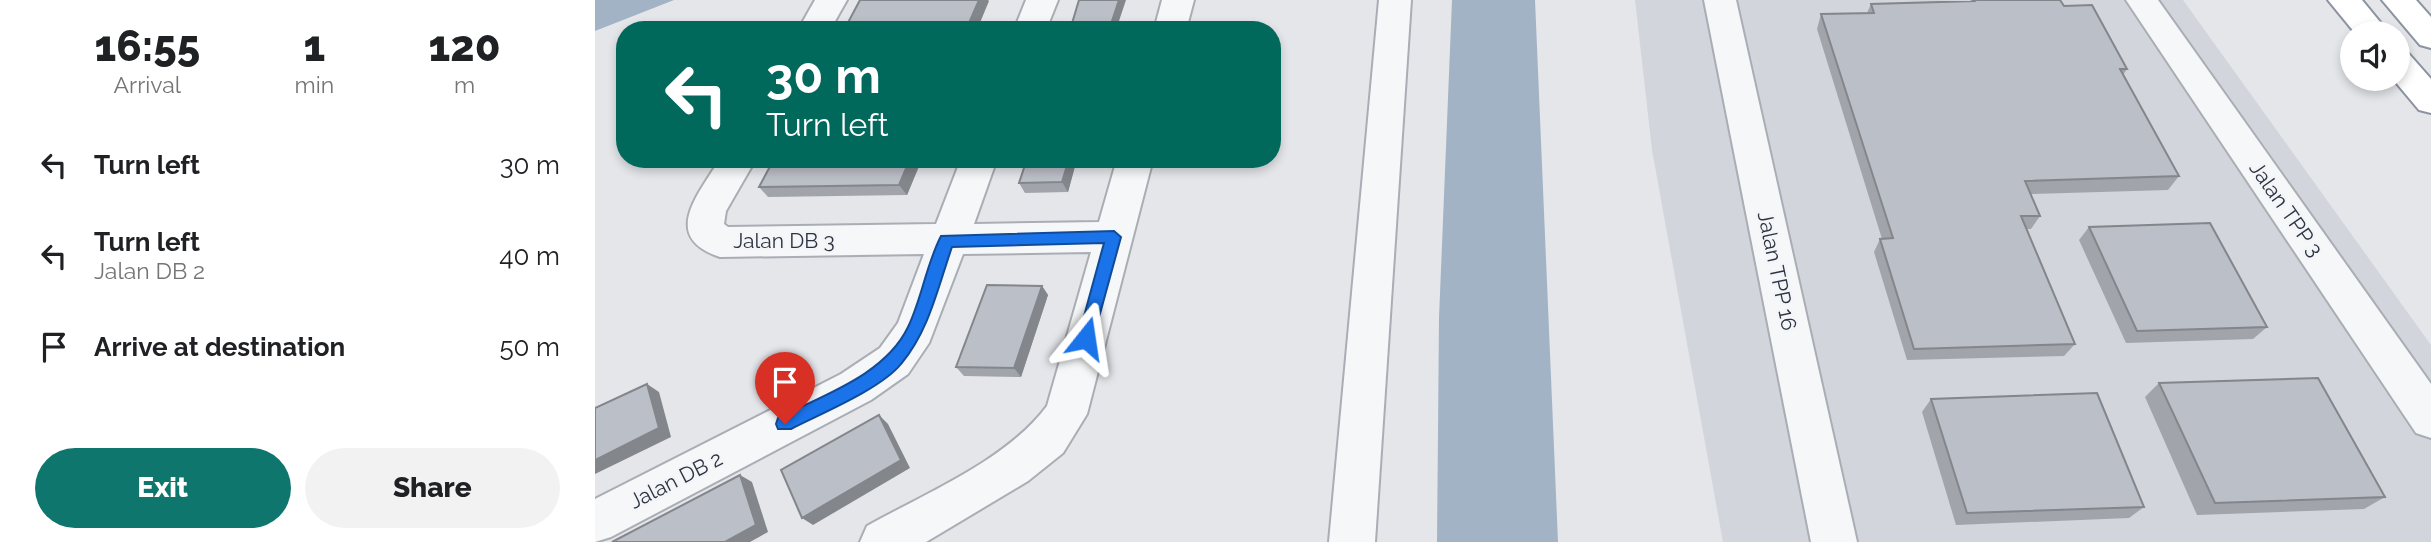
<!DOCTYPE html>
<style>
:root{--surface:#fff;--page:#f2f2f2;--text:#202124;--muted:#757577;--accent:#0f766e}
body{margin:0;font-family:Raleway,sans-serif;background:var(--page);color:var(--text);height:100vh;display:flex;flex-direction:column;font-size:26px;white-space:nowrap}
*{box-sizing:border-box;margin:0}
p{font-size:23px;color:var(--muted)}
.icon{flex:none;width:38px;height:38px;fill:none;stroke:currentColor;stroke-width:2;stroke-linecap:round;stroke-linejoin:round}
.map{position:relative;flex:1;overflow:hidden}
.side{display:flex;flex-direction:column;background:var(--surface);width:595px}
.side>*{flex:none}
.banner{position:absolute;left:21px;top:21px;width:665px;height:147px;border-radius:28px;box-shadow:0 4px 10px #0003;background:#00695c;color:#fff;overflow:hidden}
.buttons{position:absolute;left:1745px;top:21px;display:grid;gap:14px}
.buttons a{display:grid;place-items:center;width:70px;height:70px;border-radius:50%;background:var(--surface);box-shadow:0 4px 10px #0003;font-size:35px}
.pin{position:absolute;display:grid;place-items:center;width:60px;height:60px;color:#fff;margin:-72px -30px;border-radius:50% 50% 50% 0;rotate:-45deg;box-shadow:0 0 7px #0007}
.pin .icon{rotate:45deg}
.me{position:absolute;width:77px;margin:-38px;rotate:15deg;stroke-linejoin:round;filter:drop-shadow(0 0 5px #0008)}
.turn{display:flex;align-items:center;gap:24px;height:147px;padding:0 35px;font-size:32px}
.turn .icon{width:91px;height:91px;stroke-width:2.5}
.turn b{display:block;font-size:49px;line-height:60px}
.eta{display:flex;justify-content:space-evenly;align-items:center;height:119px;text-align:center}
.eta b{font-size:42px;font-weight:800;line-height:49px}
.primary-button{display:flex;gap:14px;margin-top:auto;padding:14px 35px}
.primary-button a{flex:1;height:80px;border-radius:42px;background:var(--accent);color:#fff;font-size:28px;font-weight:800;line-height:80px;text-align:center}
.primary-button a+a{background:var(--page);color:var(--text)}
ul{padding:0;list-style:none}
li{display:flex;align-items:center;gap:21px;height:91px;padding:0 35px}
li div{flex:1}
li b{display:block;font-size:26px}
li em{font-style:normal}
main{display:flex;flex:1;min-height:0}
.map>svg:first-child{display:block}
</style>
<main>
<section class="side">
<div class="eta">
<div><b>16:55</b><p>Arrival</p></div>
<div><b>1</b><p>min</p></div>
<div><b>120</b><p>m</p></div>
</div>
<ul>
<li><svg class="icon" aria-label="left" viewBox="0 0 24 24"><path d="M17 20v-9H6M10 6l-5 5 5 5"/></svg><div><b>Turn left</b></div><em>30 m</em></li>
<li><svg class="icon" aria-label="left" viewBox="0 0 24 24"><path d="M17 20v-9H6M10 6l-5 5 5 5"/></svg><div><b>Turn left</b><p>Jalan DB 2</p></div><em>40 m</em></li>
<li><svg class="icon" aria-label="arrive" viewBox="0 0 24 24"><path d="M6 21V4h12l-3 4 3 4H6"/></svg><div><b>Arrive at destination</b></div><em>50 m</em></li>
</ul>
<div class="primary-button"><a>Exit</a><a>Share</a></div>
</section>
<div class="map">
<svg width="1836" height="542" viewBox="0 0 1836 542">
<rect width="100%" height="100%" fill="#e4e6ea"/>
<polygon fill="#d2d5dc" points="1040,0 1588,0 1836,345 1836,542 1128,542 1057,150"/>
<g fill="#a2b3c6">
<polygon points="0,0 79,0 0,31"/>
<polygon points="857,0 940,0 963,542 842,542 844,318"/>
</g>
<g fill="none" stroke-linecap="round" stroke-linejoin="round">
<g stroke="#a9adb4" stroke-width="4">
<g id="minor">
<polygon points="220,0 252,0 235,30 203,30"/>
<polygon points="431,0 463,0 451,30 419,30"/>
<polygon points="567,0 599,0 591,30 559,30"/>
<polygon points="784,0 816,0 780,542 734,542"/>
<polygon points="1109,0 1141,0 1262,542 1216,542"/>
<polygon points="1531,0 1563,0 1836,384 1836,438 1821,433"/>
<path d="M125,159H161L131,211L129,224L133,227L341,224L366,159H402L379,224L504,222L522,159H558L492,414L468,453L433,481L331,542H265L272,526C331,493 412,460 452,406L496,252L368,254L334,343L313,374L276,400L16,537L0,542V499L246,374L285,348L303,323L329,254L125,257C65,237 103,195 125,159Z"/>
</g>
</g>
<g stroke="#8c93a0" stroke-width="4">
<g id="highway">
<polygon points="1733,0 1767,0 1794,33 1760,33"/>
<polygon points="1787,0 1821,0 1836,17 1836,48 1825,45"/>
<polygon points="1802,51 1814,54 1836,79 1836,113 1824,110 1798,79 1802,79"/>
</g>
</g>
<use href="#minor" fill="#f6f7f9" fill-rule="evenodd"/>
<use href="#highway" fill="#fff" fill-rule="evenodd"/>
</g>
<g fill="#a1a4ab">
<polygon points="1376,0 1465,0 1469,6 1532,69 1528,75 1584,176 1573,190 1435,194 1445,216 1436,229 1431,229 1480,344 1469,356 1312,360 1279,252 1285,239 1287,239 1222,29 1226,14 1272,13 1276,4 1375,1"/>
<polygon points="179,159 327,159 312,195 173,197 164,187"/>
<polygon points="432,159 482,159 473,192 430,193 424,183"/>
<polygon points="1494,227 1672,327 1658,339 1531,343 1484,240"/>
<polygon points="447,286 453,295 426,377 369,376 361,367"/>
<polygon points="1564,383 1790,497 1769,509 1602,515 1550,397"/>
<polygon points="1336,399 1549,507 1534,518 1361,525 1327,412"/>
</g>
<g fill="#83868b">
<polygon points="384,0 393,0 394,1 382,30 371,30"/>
<polygon points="524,0 531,0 521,30 514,30"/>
<polygon points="315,159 327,159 312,195 304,185"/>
<polygon points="474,159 482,159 473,192 467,182"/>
<polygon points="447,286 453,295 426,377 419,368"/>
<polygon points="52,384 64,392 76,437 0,474 0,460"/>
<polygon points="284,415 293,424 315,468 218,525 207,518"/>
<polygon points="145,475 157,482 173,532 155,542 130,542"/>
</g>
<g fill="#bbbfc7" stroke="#83868b" stroke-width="2">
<polygon points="265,0 384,0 371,30 249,30"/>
<polygon points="484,0 524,0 514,30 475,30"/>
<polygon points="1378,0 1465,0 1469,6 1497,5 1532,69 1525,69 1584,176 1430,181 1445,216 1426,216 1480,344 1319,349 1285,239 1298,238 1226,14 1279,13 1276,4 1379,1"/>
<polygon points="179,159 315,159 304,185 164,187"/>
<polygon points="432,159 474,159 467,182 424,183"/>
<polygon points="1615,223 1672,327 1542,331 1494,227"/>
<polygon points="392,285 447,286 419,368 361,367"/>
<polygon points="1723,378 1790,497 1620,503 1564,383"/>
<polygon points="52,384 64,428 0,460 0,408"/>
<polygon points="1502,393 1549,507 1372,513 1336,399"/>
<polygon points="284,415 306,460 207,518 186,470"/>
<polygon points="145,475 161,525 130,542 17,542"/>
</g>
<path fill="#1a73e8" stroke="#114b97" stroke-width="2" d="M519,231L526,237L497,343H486L483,338L509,243L357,247C343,287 334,331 306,364C286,389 225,414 196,429H183L181,424L183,418C228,395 290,375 313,327C327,298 331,265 346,236Z"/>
<g text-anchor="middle" stroke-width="5" stroke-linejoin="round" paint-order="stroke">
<g font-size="21" fill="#2d3441" stroke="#f3f5f8">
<text transform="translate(1691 209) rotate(55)" y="7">Jalan TPP 3</text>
<text x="189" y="248">Jalan DB 3</text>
<text transform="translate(1182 271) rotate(78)" y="7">Jalan TPP 16</text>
<text transform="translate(81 480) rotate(-27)" y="7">Jalan DB 2</text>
</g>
</g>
</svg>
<div class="buttons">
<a><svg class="icon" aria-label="sound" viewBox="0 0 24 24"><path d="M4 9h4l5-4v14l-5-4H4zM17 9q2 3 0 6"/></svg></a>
</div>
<div class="pin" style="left:190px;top:424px;background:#d93025"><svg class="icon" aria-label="arrive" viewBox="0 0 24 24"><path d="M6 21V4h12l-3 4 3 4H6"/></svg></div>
<svg class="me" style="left:491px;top:338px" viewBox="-20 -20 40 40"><path d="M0-17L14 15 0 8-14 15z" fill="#1a73e8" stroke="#fff" stroke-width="4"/></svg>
<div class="banner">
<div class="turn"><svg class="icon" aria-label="left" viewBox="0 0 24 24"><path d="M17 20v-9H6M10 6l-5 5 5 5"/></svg><div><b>30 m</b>Turn left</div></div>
</div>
</div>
</main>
